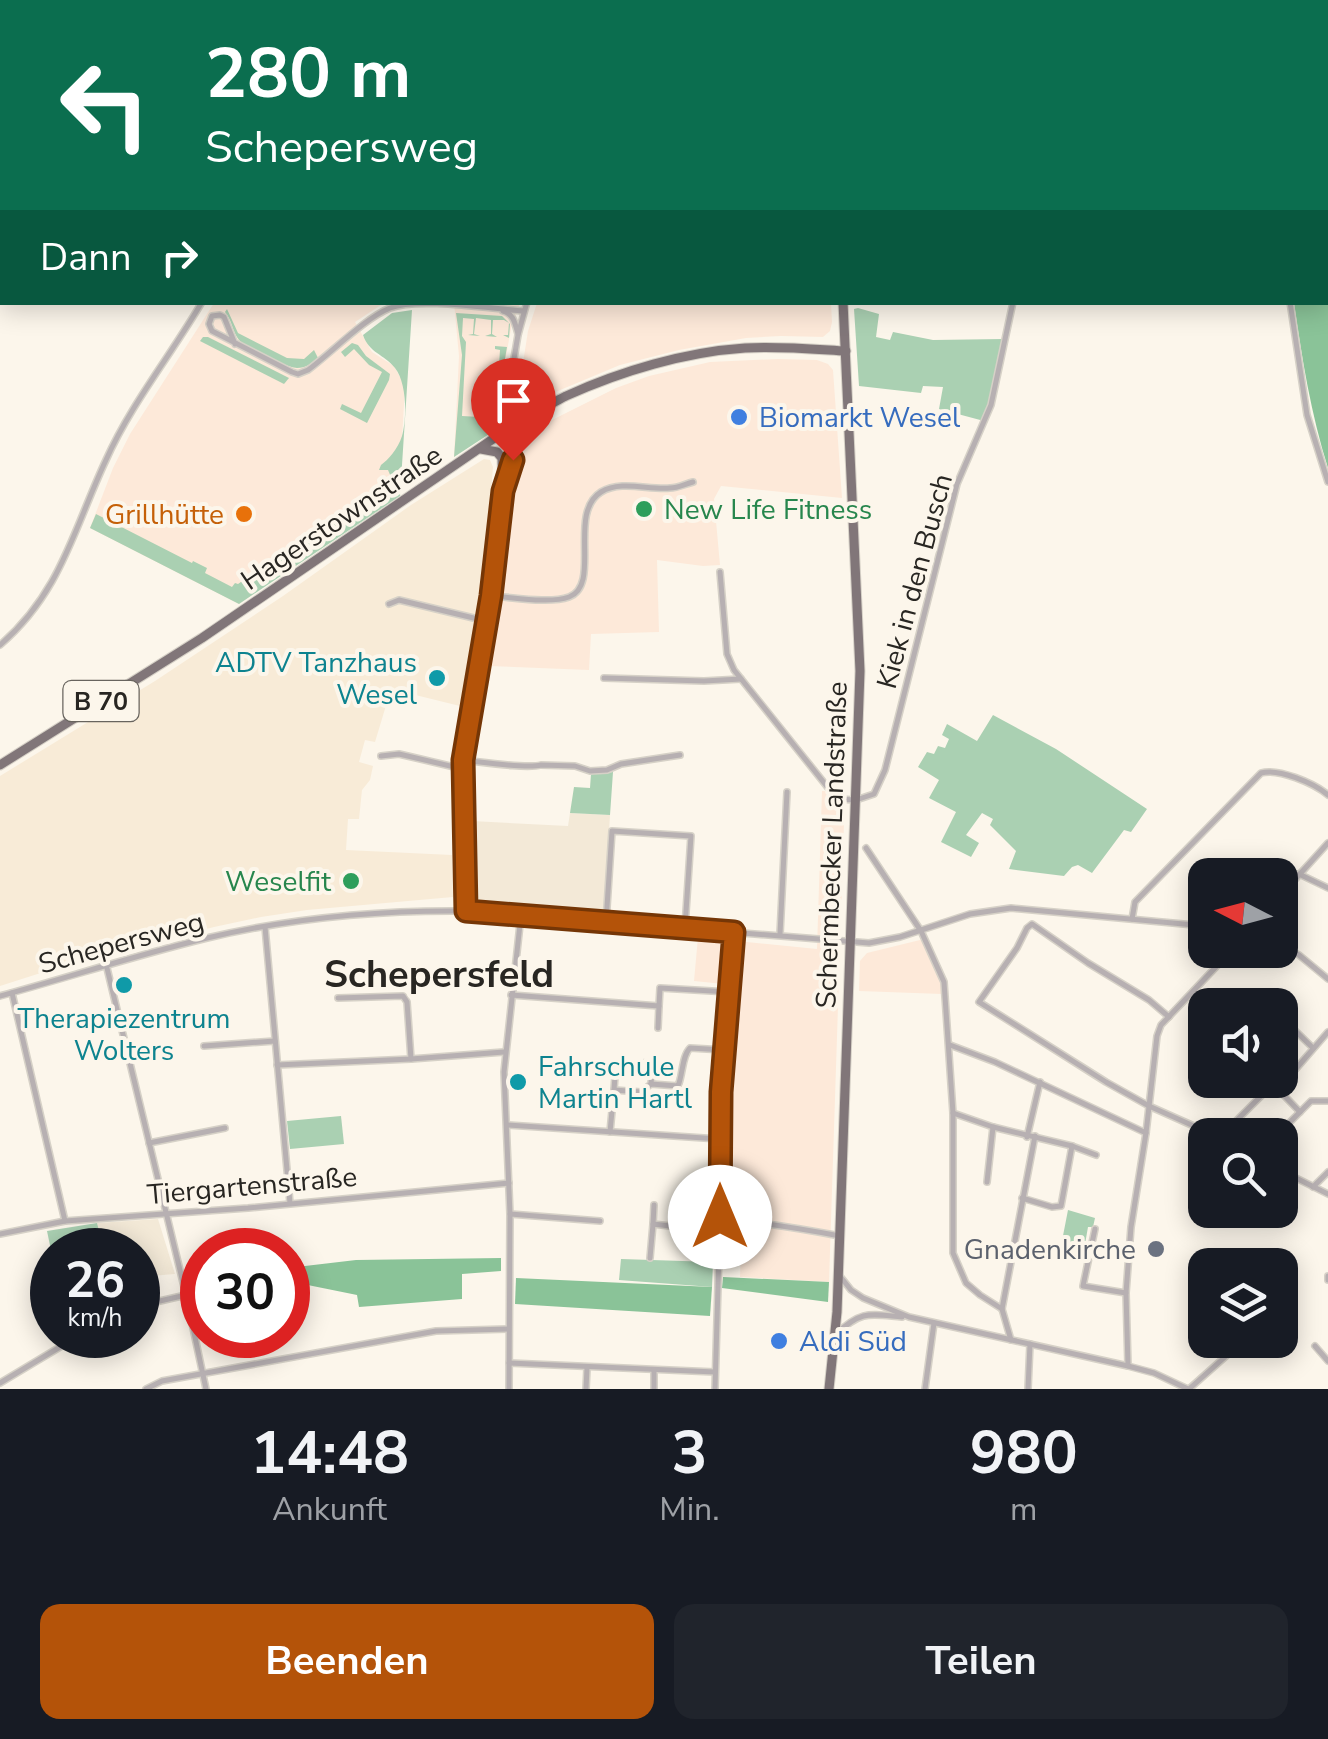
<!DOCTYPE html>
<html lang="de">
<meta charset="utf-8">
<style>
:root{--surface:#171b24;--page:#20242c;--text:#f1f3f6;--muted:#9ea1a6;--accent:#b45309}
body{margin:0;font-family:"Nunito Sans",sans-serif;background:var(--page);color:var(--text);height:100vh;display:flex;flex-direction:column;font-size:38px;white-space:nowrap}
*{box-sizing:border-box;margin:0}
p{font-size:32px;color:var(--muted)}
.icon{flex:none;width:55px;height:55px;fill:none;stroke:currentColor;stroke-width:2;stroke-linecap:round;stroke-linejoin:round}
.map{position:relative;height:1389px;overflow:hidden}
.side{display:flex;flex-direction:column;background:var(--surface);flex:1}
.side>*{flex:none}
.top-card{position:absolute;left:0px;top:0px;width:1330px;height:305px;box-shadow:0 5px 25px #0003;background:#0b6e4f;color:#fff;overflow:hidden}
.needle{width:65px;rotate:276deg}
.buttons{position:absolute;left:1188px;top:858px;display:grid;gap:20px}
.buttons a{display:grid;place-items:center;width:110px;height:110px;border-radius:20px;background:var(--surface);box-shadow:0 5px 25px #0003;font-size:50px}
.speed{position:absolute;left:30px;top:1228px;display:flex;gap:20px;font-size:50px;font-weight:700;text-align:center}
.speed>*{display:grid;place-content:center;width:130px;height:130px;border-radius:50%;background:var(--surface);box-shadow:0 5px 25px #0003;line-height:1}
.speed small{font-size:25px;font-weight:400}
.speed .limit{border:15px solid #d22;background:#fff;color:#111}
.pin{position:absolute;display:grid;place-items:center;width:85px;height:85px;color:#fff;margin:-102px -42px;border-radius:50% 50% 50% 0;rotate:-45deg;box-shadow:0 0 10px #0007}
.pin .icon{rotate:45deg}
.me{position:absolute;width:110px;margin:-55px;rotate:0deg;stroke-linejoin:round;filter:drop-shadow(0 0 8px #0008)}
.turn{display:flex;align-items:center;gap:35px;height:210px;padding:0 40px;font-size:45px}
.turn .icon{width:130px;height:130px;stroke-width:2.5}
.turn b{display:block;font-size:70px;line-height:85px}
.then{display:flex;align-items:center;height:95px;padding:0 40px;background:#0003;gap:20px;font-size:38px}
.eta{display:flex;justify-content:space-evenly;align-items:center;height:170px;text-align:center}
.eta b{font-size:60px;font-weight:700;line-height:70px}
.cta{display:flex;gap:20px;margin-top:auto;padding:20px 40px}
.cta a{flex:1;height:115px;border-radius:20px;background:var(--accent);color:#fff;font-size:40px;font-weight:700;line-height:115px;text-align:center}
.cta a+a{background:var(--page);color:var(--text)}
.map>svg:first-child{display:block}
</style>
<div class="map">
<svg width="1328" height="1389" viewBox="0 0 1328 1389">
<rect width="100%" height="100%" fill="#fcf6eb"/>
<g fill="#fde9d9">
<polygon points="214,303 384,303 355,322 372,352 394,366 405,386 399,492 239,604 90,528 113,468 130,434"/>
<polygon points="454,303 520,303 515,318 513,318 501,383 500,424 454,457 459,356"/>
<polygon points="537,303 831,303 832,322 830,331 823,337 781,336 746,338 679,350 620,365 529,403 521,399 520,382 528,331"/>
<polygon points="778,359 817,360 828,364 833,370 842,498 721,486 714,499 720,565 703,566 657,560 659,632 591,634 589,670 488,666 500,603 512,505 510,504 522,460 526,433 616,388 649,376 710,362"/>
<polygon points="822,791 845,792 829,1282 740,1277 742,1213 735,1211 726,1204 726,1094 734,985 694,981 698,937 817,949"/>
<polygon points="920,940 923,941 941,982 942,994 859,991 860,961 867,953"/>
</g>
<polygon fill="#f8ebd7" points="484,459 490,460 493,467 486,555 460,706 391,689 375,742 365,740 359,762 373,766 370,780 362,790 359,819 348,819 346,850 452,855 453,897 307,910 261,917 214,927 50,970 0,986 0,776 155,681 283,596 411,505"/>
<g fill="#f3e9d7">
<polygon points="570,813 610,815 604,912 477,902 472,821 568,826"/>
<polygon points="158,1219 175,1274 138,1277 138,1250 104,1250 97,1223"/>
</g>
<g fill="#aad0b2">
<polygon points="858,308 879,314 876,337 890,340 893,332 933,340 1003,339 990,402 984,421 939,409 943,387 923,386 921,393 859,386 854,309"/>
<path d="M227,309L238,333L287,358L304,359L314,350L318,358C312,363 306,368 297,368C287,368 246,348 239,340C233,333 232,320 225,312Z"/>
<path d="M412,310L400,496L239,604L90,528L96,514L192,563L193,561L207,568L205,573L232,587L235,583L238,584L391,477L388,470H379L381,465C388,460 398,449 402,436C407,418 407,383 395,368C384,354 369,353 363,335L392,313Z"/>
<polygon points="456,313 502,316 510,324 509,338 503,335 508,335 509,323 504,320 493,320 492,334 497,337 485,336 491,334 491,320 476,318 474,334 480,336 468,335 473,334 474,319 463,318 462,336 466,342 462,416 479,417 480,409 481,408 485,411 492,407 491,401 496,401 498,386 493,385 493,383 499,383 499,368 494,367 494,365 499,365 500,350 495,349 495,346 507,347 499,393 500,427 454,457 462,355"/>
<polygon points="203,337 208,337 289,378 284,384 200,341"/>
<polygon points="352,343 358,345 366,356 390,374 389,380 367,423 340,409 342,404 361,413 382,372 369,365 354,349 345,357 341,352"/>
<polygon points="993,715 1056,749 1147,809 1131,832 1124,830 1092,873 1078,865 1072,867 1064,876 1009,869 1016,851 990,825 993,819 982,813 966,835 979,843 971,857 941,842 956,812 929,798 939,780 918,767 927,752 934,754 938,746 945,748 949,739 942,735 947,724 977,741"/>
<polygon points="613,772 610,815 570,813 574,787 590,788 591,774"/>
<polygon points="341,1116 344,1144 290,1149 287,1121"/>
<polygon points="1068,1210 1095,1218 1093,1227 1088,1227 1084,1250 1061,1246"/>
<polygon points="97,1223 104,1250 52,1250 52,1255 47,1231"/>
<polygon points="621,1259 713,1262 712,1287 619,1280"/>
</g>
<g fill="#8ac398">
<path d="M1328,98V468C1311,414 1302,359 1294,303L1328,302Z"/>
<polygon points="501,1258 501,1271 462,1274 462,1299 359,1307 357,1295 288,1281 288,1268 356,1260"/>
<polygon points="723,1277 829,1282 828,1302 722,1288"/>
<polygon points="516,1278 712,1287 710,1316 515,1304"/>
</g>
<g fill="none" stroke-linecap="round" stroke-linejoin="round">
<g stroke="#d6d1c7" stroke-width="8">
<g id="street">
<polyline points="208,0 210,2"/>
<polyline points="361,0 362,2"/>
<polyline points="628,0 630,2"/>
<polyline points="1188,0 1188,2"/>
<polyline points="1254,0 1254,2"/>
<polyline points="1268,0 1274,2"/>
<polyline points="65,2 66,0"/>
<polyline points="314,2 317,0"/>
<polyline points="528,2 532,0"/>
<polyline points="1073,2 1074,0"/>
<polyline points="1290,302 1307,415 1328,482"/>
<path d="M503,311C514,314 515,324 518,334"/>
<path d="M235,344L224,317L220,315L212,316L209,324L212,331L292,372L298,374L308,370C331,353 365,318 390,308C418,297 492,309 524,311"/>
<polyline points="720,572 727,654 734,670 837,799 856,800 874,794 885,770 957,484 991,405 1013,302"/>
<path d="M491,596C512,597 549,604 569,597C602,585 567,513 601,492C621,480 648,490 670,488C678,488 685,484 693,482"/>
<polyline points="389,604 399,600 486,621"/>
<path d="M0,645C61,593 74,528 106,460C131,404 171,355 202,302"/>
<polyline points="604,678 704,681 741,679"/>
<polyline points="381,756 399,754 463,769"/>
<path d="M463,760C482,762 526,769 541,765L575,766L590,771L607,770L621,764L680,755"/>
<polyline points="866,848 921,931 944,982 953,1113 953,1253 966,1283 980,1295 1002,1309 1011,1340"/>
<polyline points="1299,874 1328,888"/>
<polyline points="1280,896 1328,843"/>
<polyline points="466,911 463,760 491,596 503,491 513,460 515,441 509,402 510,382 518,335 527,302"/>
<path d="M1132,919L1135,902L1261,773C1278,768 1314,783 1328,795"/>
<polyline points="606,922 612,831 691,836 685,927"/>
<polyline points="265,927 290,1203"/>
<polyline points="780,934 787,792"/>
<polyline points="1280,945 1299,955 1328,979"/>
<polyline points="106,964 186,1295 206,1389"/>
<polyline points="12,993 65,1221"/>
<polyline points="511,995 659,1006 660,988 729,992"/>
<path d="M0,996C69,977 137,955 207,938C291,918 379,910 466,911L869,943L900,937L970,914L1011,908L1205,926"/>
<polyline points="338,998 403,996 407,1002 411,1059"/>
<polyline points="1280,1016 1313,1048"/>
<polyline points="1169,1017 1149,1000 1088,963 1032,924 1027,928 1017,948 979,1002 1106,1082 1149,1106 1214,1135"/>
<polyline points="658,1028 659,1006"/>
<polyline points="950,1045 995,1062 1146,1133"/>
<polyline points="204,1046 275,1041"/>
<polyline points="644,1063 652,1072 651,1084"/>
<polyline points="277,1065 411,1059 504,1052"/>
<polyline points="1269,1080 1273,1084 1287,1079 1328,1032"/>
<polyline points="614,1090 615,1076"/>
<polyline points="953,1113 993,1127 1072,1146 1096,1155"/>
<polyline points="507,1125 719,1139"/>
<path d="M610,1132L614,1090L641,1092L651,1084L678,1086C683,1074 682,1056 690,1048L724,1050"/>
<polyline points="1222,1135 1273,1084 1300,1112"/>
<polyline points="1277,1135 1311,1101 1328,1101"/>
<polyline points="1027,1137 1040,1082"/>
<polyline points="149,1143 225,1128"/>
<polyline points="1280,1170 1328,1194"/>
<polyline points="987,1182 993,1127"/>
<polyline points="1313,1187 1328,1172"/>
<polyline points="1022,1198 1052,1207 1061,1206 1072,1146"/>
<polyline points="510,1214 600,1221"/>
<polyline points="1225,1220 1229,1210"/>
<polyline points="653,1224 654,1205"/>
<polyline points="1095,1229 1083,1286 1126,1293"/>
<polyline points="0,1234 65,1221 248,1208 509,1183"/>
<path d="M650,1258L653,1224L670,1226L682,1216C736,1218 787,1226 840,1236"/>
<polyline points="839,1275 851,1290 863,1298 909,1317 1128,1366 1154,1373 1188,1389"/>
<polyline points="1328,1276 1328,1280"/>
<polyline points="1280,1293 1286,1281"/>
<polyline points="138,1306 186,1295"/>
<polyline points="1002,1309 1035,1136"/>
<path d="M836,1334C862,1310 869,1314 902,1317"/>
<polyline points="1315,1346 1328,1361"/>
<polyline points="509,1363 715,1372"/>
<polyline points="1128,1366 1126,1293 1131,1227 1146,1133 1157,1036 1161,1025 1232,950"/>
<polyline points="0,1383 80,1335"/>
<polyline points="146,1389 162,1381 436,1331 508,1329"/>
<polyline points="509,1389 510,1214 504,1072 521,915"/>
<polyline points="586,1389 587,1368"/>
<polyline points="654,1389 654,1370"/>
<polyline points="715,1389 720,1217 721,1092 734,931"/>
<polyline points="925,1389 934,1323"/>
<polyline points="1028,1389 1030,1344"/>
<polyline points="1189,1389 1244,1340"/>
</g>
</g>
<g stroke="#d6d1c7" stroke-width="11">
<g id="primary">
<polyline points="826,0 826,2"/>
<polyline points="481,449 497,452 502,458 503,491"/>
<path d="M0,765L202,638L512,426C530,416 548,405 566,396C621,371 685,352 745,348C778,346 812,349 846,351"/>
<polyline points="829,1389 837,1312 860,671 843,302"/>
</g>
</g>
<use href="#street" stroke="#b7b0b2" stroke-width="5"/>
<use href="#primary" stroke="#817679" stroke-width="9"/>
</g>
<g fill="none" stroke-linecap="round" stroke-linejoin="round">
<g stroke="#753606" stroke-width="25">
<polyline id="route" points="513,460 503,491 491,596 463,760 466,911 734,932 721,1092 720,1217"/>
</g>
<use href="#route" stroke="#b45309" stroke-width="18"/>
</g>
<g fill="#3f7fe0" stroke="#fcf6eb" stroke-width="4">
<circle cx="739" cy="417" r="10"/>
<circle cx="779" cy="1341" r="10"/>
</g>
<g fill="#2e9e5b" stroke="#fcf6eb" stroke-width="4">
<circle cx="644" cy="509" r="10"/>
<circle cx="351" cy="881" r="10"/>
</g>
<circle fill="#e8710a" stroke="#fcf6eb" stroke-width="4" cx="244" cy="514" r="10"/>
<g fill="#0f9aa8" stroke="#fcf6eb" stroke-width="4">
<circle cx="437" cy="678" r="10"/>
<circle cx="124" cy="985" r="10"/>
<circle cx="518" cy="1082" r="10"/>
</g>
<circle fill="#6b7280" stroke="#fcf6eb" stroke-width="4" cx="1156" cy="1249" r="10"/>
<g text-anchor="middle" stroke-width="8" stroke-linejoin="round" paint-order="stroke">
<rect fill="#fcf6eb" stroke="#68645e" stroke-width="2.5" x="63.5" y="681" width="75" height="40" rx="8"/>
<g font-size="25" font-weight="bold" fill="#282622">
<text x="101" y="710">B 70</text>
</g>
<g font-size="28" fill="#366cbe" stroke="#fcf6eb" text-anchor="start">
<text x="759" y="427">Biomarkt Wesel</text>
<text x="799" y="1351">Aldi Süd</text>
</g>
<g font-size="28" fill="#27864d" stroke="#fcf6eb" text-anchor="start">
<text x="664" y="519">New Life Fitness</text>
<text x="331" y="891" text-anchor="end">Weselfit</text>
</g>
<g font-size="28" fill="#c56008" stroke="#fcf6eb" text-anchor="end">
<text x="224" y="524">Grillhütte</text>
</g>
<g font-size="28" fill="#282622" stroke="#fcf6eb">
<text transform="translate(341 517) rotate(-34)" y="10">Hagerstownstraße</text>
<text transform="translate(914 581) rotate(-75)" y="10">Kiek in den Busch</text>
<text transform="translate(831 845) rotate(-88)" y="10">Schermbecker Landstraße</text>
<text transform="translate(121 942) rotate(-15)" y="10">Schepersweg</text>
<text transform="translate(252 1185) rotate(-5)" y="10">Tiergartenstraße</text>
</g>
<g font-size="28" fill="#0d838f" stroke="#fcf6eb" text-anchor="end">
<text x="417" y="672">ADTV Tanzhaus<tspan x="417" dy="32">Wesel</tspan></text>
<text x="124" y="1028" text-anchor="middle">Therapiezentrum<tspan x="124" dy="32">Wolters</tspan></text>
<text x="538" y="1076" text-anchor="start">Fahrschule<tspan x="538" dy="32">Martin Hartl</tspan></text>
</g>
<g font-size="28" fill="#5b616d" stroke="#fcf6eb" text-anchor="end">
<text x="1136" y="1259">Gnadenkirche</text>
</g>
<g font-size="38" font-weight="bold" fill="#282622" stroke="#fcf6eb">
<text x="439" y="987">Schepersfeld</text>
</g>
</g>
</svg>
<div class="buttons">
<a><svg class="needle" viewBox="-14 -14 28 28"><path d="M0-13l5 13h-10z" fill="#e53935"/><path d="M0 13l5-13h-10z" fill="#9ea1a6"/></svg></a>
<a><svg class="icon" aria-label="sound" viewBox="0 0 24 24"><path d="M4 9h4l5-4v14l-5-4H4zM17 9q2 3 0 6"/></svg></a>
<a><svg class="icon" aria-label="search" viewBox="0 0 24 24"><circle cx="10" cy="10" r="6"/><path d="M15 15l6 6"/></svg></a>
<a><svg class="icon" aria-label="layers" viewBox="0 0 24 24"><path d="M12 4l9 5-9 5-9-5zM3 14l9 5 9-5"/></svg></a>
</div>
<div class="speed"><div>26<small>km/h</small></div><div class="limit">30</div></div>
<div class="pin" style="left:513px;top:460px;background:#d93025"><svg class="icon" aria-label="arrive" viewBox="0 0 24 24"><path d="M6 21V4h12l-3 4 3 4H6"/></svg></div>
<svg class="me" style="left:720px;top:1217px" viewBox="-20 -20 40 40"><circle r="19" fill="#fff"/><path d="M0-13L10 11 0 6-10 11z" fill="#b45309"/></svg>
<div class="top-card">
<div class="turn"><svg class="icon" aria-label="left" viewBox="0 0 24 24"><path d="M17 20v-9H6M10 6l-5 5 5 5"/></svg><div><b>280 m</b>Schepersweg</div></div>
<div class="then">Dann<svg class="icon" aria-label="right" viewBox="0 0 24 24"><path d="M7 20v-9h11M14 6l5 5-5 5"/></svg></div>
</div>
</div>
<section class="side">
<div class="eta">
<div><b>14:48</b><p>Ankunft</p></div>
<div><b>3</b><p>Min.</p></div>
<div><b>980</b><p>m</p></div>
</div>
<div class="cta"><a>Beenden</a><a>Teilen</a></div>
</section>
